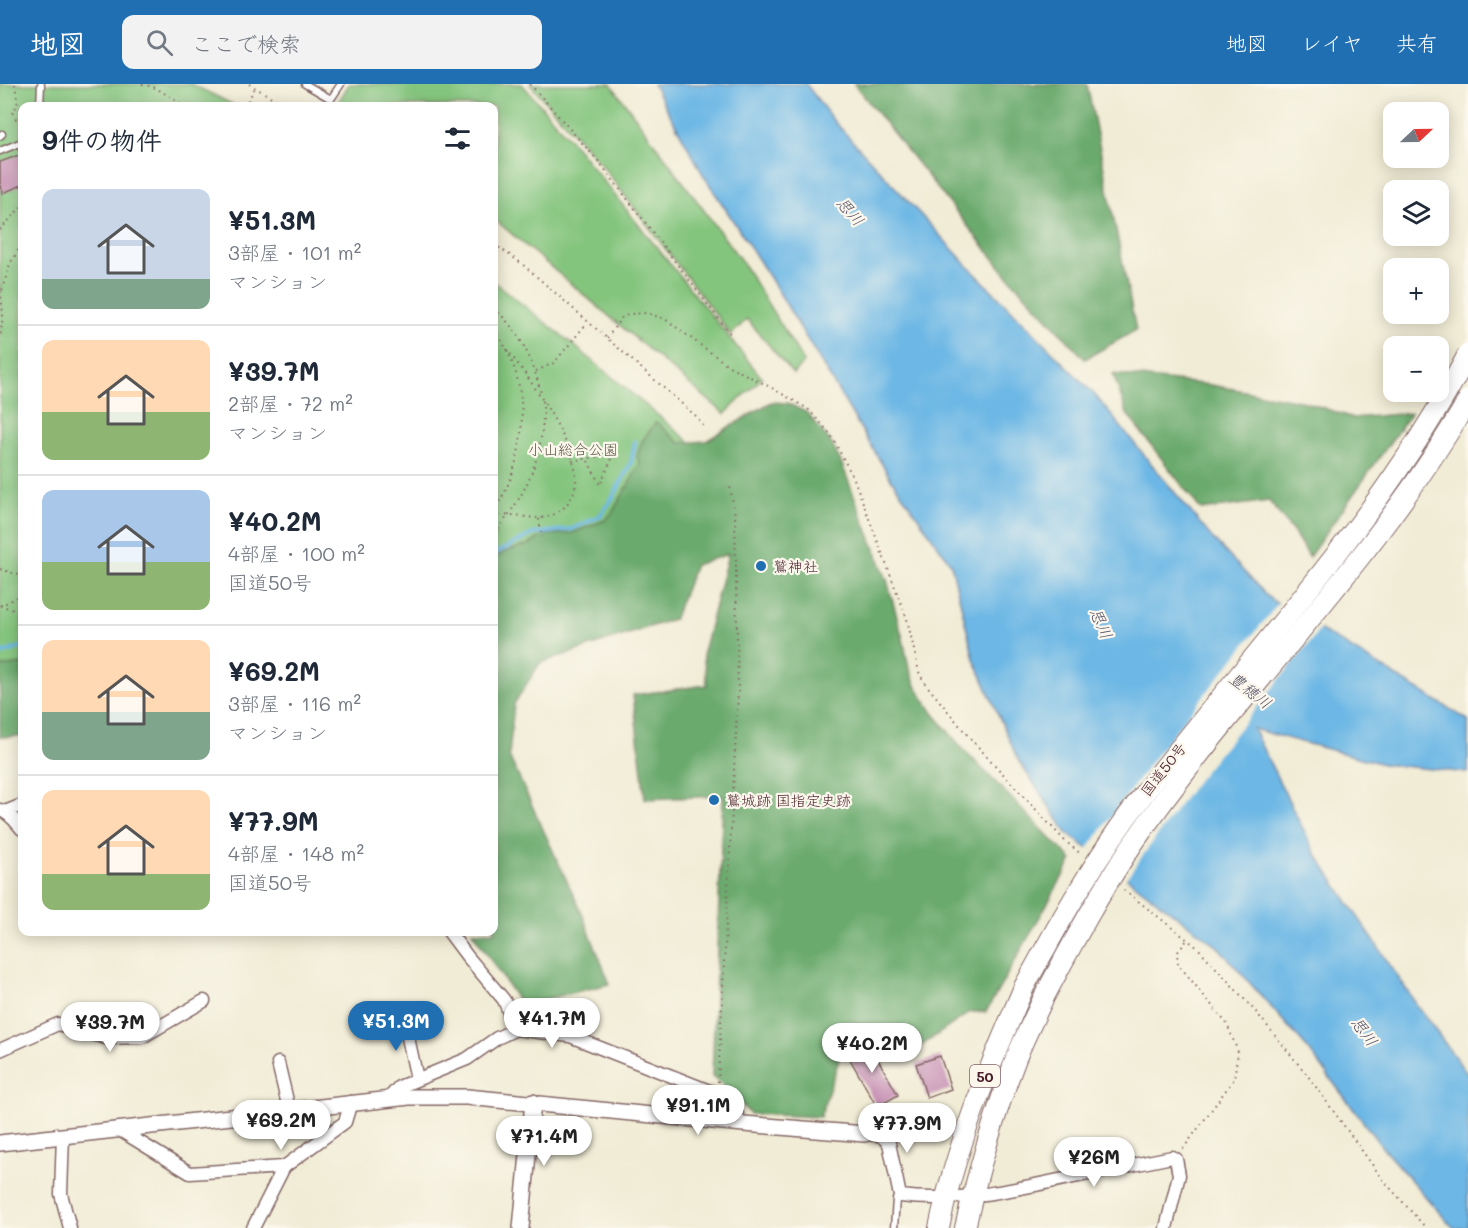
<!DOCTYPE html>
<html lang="ja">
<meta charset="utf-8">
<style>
body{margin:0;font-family:Mali,"Klee One",sans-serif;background:#f2f2f3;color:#1f2937;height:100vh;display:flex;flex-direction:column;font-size:22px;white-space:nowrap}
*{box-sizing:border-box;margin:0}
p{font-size:20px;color:#747a83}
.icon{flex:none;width:33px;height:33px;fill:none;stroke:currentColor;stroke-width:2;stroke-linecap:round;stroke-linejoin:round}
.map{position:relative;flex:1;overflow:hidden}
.details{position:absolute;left:18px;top:18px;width:480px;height:834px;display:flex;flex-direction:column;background:#fff;border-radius:12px;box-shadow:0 3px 15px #0003}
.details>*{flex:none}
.needle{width:39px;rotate:68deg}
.fabs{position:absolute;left:1383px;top:18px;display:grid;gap:12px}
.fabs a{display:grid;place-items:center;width:66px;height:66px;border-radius:12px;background:#fff;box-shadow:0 3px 15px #0003;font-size:30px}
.price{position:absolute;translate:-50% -51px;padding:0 14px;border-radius:21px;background:#fff;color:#222;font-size:20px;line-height:39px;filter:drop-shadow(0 2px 3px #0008)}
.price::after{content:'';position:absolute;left:50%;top:36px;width:18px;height:14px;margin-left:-9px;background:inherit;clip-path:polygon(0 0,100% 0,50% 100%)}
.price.current{background:#1f6fb2;color:#fff}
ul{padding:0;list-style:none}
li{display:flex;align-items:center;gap:18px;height:150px;padding:0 24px}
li+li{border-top:2px solid #e0e1e3}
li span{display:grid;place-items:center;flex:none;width:168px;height:120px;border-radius:12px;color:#555}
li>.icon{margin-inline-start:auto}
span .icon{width:72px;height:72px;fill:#fffc;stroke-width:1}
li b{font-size:26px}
h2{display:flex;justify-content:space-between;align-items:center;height:72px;padding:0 24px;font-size:26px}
header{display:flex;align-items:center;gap:36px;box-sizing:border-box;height:84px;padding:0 30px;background:#1f6fb2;color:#fff}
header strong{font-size:28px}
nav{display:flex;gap:33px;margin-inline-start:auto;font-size:21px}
.search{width:420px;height:54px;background:#f2f2f3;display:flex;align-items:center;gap:15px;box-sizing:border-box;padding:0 21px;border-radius:12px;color:#747a83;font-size:22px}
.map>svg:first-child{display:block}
</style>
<header>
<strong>地図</strong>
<div class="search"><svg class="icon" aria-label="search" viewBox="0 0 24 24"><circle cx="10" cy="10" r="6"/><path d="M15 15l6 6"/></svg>ここで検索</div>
<nav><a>地図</a><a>レイヤ</a><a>共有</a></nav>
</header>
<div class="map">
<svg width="1468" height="1144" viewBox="0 0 1468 1144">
<rect width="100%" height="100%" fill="#fbf7ec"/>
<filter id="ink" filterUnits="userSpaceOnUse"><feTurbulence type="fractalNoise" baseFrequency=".0167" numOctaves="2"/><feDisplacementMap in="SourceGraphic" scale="12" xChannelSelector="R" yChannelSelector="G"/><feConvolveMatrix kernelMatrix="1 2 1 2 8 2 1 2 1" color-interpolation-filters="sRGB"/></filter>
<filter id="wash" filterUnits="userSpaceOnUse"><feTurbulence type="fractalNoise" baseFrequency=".008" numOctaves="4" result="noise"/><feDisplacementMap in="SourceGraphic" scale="24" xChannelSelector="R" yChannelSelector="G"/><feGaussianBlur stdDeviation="1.35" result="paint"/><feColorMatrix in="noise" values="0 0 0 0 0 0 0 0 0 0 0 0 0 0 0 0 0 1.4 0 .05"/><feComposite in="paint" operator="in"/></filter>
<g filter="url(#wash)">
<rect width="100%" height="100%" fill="#f1ecd5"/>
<g fill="#84c57e" stroke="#677254" stroke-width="1.5">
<polygon points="0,0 191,0 236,22 22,22 22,606 0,609"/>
<polygon points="349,0 522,0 568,53 762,294 725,330 494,135 494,22 340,22 337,20"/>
<polygon points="530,0 611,0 742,178 804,278 793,290 747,235 731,251 600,79"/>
<polygon points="494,198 570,258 690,358 634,419 583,458 494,484"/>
</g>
<g fill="#6baa6d" stroke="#5a644c" stroke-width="1.5">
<polygon points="854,0 1087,0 1136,246 1085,275 1006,190"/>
<polygon points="1113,290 1211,301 1306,318 1353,334 1411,329 1309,473 1294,449 1269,417 1201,426 1127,330"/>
<polygon points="771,318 787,319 806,328 830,357 841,378 887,496 903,555 909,584 918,606 933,629 963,665 1072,776 986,928 970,928 908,971 884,947 868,951 842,967 820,1033 750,1030 727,1004 712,992 723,712 645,715 633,611 707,601 703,568 728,470 695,481 674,535 540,579 514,620 509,672 581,827 610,900 521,921 472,848 494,848 494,474 505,468 530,460 544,451 572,449 605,436 612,429 640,380 637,372 642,357 656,338 680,359 706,357"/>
<polygon points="22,580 22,652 0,653 0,583"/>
</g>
<polygon fill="#6cb7e5" stroke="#5b6b88" stroke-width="1.5" points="653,0 806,0 833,36 969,183 1094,310 1213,455 1270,515 1468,636 1468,689 1383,680 1253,645 1314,767 1414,917 1468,991 1468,1144 1454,1144 1447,1137 1385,1067 1308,965 1218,863 1067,749 1018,676 974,575 951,480 891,395 771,195 704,92"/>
<polygon fill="#f1ecd5" points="1280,517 1322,543 1196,698 1125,796 1086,767 1160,666"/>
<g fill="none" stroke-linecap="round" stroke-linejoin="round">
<g stroke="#6cb7e5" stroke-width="4">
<polyline points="494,470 533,450 572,445 600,432 613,413 631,379 635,357"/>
<polyline points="0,570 22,563"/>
</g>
</g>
<g id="blocks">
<g fill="#c791b5">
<polygon points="22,70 22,101 3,109 1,103 0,105 0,78"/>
<polygon points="867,956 898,1011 877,1023 846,968"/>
<polygon points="940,972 951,1005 927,1014 916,980"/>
</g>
</g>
</g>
<g filter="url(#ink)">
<use href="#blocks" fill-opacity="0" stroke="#846766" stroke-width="1.5"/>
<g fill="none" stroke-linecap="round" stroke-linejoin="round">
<g stroke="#846766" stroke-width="9">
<g id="service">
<polyline points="305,0 331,15 341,0"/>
<polyline points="40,22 41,0"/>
<polyline points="0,52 2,50"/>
<polyline points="0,67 22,58"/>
<polyline points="717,1010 737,1022 743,1039"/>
<polyline points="894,1144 896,1115 900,1112"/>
</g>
</g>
<g stroke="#846766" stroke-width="15">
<g id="minor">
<path d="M0,726C10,729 16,738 22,745"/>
<polyline points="5,728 22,721"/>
<polyline points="449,848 467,872 504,916 516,945"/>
<polyline points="407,936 407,949 417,995"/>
<polyline points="0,966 58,940 106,954 142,953 204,917"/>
<polyline points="278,979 289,1025"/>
<polyline points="389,1014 399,1003 467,975 497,954 516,945 570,952 717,1010"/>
<polyline points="118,1045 190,1089 284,1083"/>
<path d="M865,1050L880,1051L889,1059L900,1112C957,1119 1013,1106 1069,1094C1103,1087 1138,1080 1172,1073L1176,1075L1179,1091L1166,1144"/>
<polyline points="63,1051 61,1110 70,1144"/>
<polyline points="253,1144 284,1083 345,1038 351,1018"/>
</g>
</g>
<g stroke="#846766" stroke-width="18">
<g id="tertiary">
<polyline points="0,1059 409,1013 467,1013 744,1040 865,1050"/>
<polyline points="521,1144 533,1018"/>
</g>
</g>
<g stroke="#846766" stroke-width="22">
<g id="trunk">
<path d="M939,1144C956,1060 990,982 1024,903"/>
<path d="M965,1144C978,1087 994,1032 1015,977C1023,956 1034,935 1043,915"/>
</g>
</g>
<g stroke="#846766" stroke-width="2" stroke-dasharray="1.5 4.5" stroke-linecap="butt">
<polyline points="15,0 18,22"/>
<polyline points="142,0 156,4 185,22"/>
<polyline points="249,0 287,22"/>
<polyline points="530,0 600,79 731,251"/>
<polyline points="245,22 255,4"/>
<polyline points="22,23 16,23 13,29 16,35 22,35"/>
<polyline points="20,36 22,49"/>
<polyline points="0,146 22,122"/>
<polyline points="494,160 521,179 697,333 704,343"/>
<polyline points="0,201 3,231 0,254"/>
<polyline points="2,206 10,180 22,160"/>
<path d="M494,224C520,248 533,275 541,310"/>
<path d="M494,246C533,295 529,376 494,426"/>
<polyline points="607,254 622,233 631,230 647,229 665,235 729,282 772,304 808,325 831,351 854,395 907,535 919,588 924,598 969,653 1064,756 1082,771"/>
<polyline points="536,287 554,279 587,239"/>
<polyline points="572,377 614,370 600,401 586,373"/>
<path d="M494,432C502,432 512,430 521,432C534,434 544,436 557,429C568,422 577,408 576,394C576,362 528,290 506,265"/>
<polyline points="539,435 542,453"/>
<path d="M494,450C528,408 545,371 543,316"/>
<polyline points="0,485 22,492"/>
<polyline points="0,521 22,529"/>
<polyline points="0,522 22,511"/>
<polyline points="1124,806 1198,864 1256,928 1308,992 1384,1097 1426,1144"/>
<polyline points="718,998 738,609 735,431 730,402"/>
<polyline points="1183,1065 1234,995 1238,968 1227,940 1178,880 1177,869 1187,856"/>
</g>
<use href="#service" stroke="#fff" stroke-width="6"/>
<use href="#minor" stroke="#fff" stroke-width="12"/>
<use href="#tertiary" stroke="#fff" stroke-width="15"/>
<use href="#trunk" stroke="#fff" stroke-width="20"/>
<g stroke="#846766" stroke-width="22" stroke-linecap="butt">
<g id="trunk-bridge">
<path d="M1024,903C1060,837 1097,771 1143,711C1254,566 1383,433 1468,270"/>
<path d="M1043,915C1071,862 1099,810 1132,761C1237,608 1375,478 1468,316"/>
</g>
</g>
<use href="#trunk-bridge" stroke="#fff" stroke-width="20"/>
</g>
</g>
<g fill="#1f6fb2" stroke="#fbf7ec" stroke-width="2">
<circle cx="761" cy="482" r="6"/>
<circle cx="714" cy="716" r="6"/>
</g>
<g text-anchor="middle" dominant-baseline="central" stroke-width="4.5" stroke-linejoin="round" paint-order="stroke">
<rect fill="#fbf7ec" stroke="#7f6065" stroke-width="1.5" x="970" y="981" width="30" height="22" rx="4.5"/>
<g font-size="14" font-weight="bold" fill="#4a1f2b">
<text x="985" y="992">50</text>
</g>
<g font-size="15" fill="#5e5948" stroke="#fbf7ec">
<text x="573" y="365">小山総合公園</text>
</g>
<g font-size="15" fill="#4a1f2b" stroke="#fbf7ec" text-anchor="start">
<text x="773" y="482">鷲神社</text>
<text x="726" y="716">鷲城跡 国指定史跡</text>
</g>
<g font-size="15" fill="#4a1f2b" stroke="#fbf7ec">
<text transform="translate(1163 685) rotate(-52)">国道50号</text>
</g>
<g font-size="16" font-style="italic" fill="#56546c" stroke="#fbf7ec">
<text transform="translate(851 127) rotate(49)">思川</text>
<text transform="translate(1102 539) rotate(66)">思川</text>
<text transform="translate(1251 606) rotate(38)">豊穂川</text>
<text transform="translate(1365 947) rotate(53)">思川</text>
</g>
</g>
</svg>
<div class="fabs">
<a><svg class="needle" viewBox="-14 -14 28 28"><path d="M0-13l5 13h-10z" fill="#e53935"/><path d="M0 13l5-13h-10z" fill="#747a83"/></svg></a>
<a><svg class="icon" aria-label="layers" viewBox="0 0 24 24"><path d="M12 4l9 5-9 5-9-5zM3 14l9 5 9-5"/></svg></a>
<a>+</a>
<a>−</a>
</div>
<b class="price" style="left:552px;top:965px">¥41.7M</b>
<b class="price current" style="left:396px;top:968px">¥51.3M</b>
<b class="price" style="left:110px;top:969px">¥39.7M</b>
<b class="price" style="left:872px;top:990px">¥40.2M</b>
<b class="price" style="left:698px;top:1052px">¥91.1M</b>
<b class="price" style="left:281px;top:1067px">¥69.2M</b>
<b class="price" style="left:907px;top:1070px">¥77.9M</b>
<b class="price" style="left:544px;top:1083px">¥71.4M</b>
<b class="price" style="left:1094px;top:1104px">¥26M</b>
<section class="details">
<h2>9件の物件<svg class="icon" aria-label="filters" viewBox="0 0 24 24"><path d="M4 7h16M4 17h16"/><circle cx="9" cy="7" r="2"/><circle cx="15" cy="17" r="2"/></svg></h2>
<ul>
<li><span style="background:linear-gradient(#c9d6e8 75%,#7fa58c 0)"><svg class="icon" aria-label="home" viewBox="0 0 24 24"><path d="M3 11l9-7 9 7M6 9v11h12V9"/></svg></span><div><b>¥51.3M</b><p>3部屋 · 101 m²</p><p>マンション</p></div></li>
<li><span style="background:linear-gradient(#ffd9b3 60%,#8fb573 0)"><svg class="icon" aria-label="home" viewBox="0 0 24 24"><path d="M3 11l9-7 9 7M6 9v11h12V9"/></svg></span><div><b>¥39.7M</b><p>2部屋 · 72 m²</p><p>マンション</p></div></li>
<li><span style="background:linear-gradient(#a9c7e8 60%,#8fb573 0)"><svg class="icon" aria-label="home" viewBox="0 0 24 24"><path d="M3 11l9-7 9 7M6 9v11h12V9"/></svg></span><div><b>¥40.2M</b><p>4部屋 · 100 m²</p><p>国道50号</p></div></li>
<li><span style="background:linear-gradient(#ffd9b3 60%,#7fa58c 0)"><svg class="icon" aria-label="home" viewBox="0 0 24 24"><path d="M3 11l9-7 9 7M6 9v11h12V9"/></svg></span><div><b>¥69.2M</b><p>3部屋 · 116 m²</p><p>マンション</p></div></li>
<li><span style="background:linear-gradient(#ffd9b3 70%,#8fb573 0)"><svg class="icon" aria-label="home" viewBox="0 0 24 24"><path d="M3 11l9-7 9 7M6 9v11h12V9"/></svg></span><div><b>¥77.9M</b><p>4部屋 · 148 m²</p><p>国道50号</p></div></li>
</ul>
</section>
</div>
